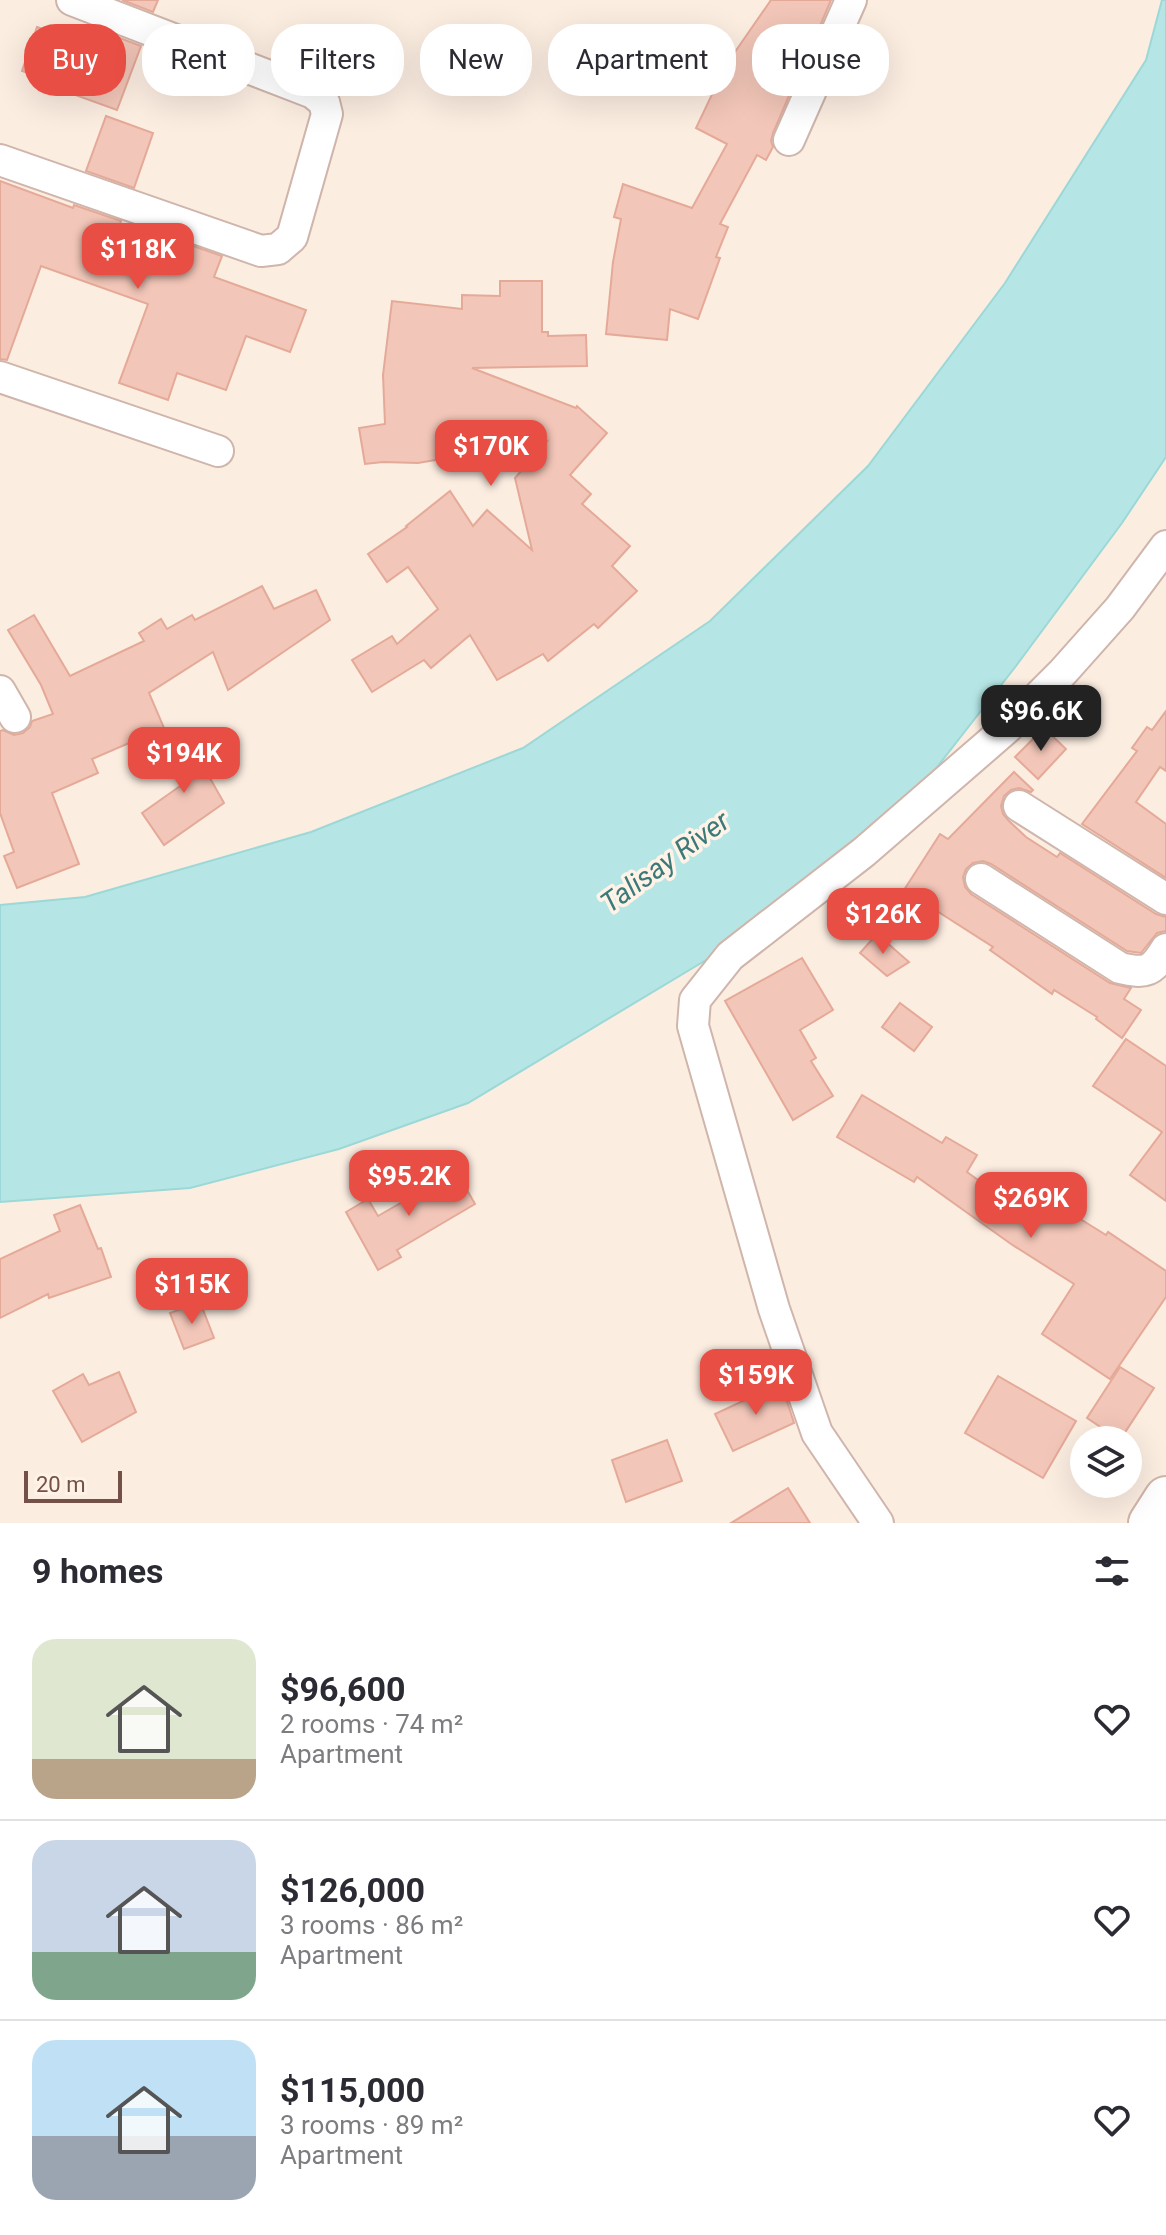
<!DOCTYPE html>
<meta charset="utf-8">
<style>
body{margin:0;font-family:Roboto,sans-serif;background:#f2f2f3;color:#2b2b33;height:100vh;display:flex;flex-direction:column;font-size:30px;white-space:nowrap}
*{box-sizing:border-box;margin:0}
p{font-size:26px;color:#7c7c81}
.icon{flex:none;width:44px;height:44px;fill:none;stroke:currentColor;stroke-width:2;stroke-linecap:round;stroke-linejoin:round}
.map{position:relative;height:1523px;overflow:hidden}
.side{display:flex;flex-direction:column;background:#fff;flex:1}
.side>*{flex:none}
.banner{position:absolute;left:24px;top:24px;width:1118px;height:72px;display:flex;gap:16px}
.tools{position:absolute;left:1070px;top:1426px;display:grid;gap:16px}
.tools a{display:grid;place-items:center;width:72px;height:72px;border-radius:50%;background:#fff;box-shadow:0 8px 32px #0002;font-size:40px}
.scale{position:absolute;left:24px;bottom:20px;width:98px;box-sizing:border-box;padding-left:8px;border:4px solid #735048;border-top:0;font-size:22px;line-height:28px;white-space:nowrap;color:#735048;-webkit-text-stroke:6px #fff2e7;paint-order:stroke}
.price{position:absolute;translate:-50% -68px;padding:0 18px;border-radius:16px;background:#e84e44;color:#fff;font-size:26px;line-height:52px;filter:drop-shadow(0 2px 4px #0008)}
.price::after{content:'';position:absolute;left:50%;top:48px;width:24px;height:18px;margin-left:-12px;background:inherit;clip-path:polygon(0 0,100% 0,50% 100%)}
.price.on{background:#222;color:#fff}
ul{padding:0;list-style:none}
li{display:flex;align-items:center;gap:24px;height:200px;padding:0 32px}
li+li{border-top:2px solid #e1e1e2}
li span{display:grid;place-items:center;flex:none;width:224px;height:160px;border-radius:24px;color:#555}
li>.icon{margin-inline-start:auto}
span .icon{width:96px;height:96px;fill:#fffc;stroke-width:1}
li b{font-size:34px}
h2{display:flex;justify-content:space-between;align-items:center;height:96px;padding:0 32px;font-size:34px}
.chip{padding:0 28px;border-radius:32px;background:#fff;box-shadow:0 8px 32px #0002;font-size:28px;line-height:72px}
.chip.on{background:#e84e44;color:#fff}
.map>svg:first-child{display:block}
</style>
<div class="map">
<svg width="1166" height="1523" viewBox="0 0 1166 1523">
<rect width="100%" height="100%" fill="#fcede1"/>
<polygon fill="#b5e6e5" stroke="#9bd8d7" stroke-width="2" points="1162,0 1166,0 1166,457 1122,523 1016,666 916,794 731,945 468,1103 339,1149 190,1188 0,1202 0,905 85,897 311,832 523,748 710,621 868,466 1005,283 1146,60"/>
<g fill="#f2c6b8" stroke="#e5a998" stroke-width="2">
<polygon points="122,0 158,0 153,12"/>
<polygon points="771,0 831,0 820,26 797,59 803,63 773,133 771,141 773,147 766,160 757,155 720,224 728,227 716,257 720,258 698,319 670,309 667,340 606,334 613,262 621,219 614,217 623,184 692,208 727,144 696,128 726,65"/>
<polygon points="37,27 85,44 91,27 141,46 117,110 67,92 69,88 22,71"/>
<polygon points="106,116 153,133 134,188 86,171"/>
<polygon points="0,181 73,208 74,205 121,221 119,228 173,247 176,240 222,256 214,277 306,310 290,352 246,336 226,390 177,373 168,400 119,383 148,304 41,266 7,360 0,359"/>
<polygon points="500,281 542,281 542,332 548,332 548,336 586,335 587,366 472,368 576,408 577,406 607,433 570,475 591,494 582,504 630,546 612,566 637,591 598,628 594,624 548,661 543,654 497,680 470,635 431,668 424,660 372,692 352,660 392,636 397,644 438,609 408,567 387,582 368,554 407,527 406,526 450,491 473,526 487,510 532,550 515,478 547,441 418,463 383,462 365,464 359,428 385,424 383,375 392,301 462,309 462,295 500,296"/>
<polygon points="262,586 274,609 316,590 330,620 228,690 213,652 149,693 164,728 92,759 98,773 52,793 79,864 17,888 4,856 14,852 0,813 0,731 3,730 14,735 23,733 30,727 32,721 53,714 41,685 8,630 34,615 70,676 144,641 139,633 161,619 167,629 192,615 195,620"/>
<polygon points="1166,711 1166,771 1160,767 1136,802 1166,824 1166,878 1082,824 1137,751 1132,748 1147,727 1152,730"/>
<polygon points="1044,728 1066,749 1038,779 1015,757"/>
<polygon points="193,738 206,762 202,764 224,803 164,845 142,813 183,784 166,752"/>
<polygon points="1014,772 1033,790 1031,792 1019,788 1011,790 1004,796 1001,806 1003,814 1009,821 1026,837 1057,857 1060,853 1156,914 1166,917 1166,931 1157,933 1141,953 1127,951 991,864 983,861 973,863 966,869 963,877 965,887 971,894 1110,983 1131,988 1124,999 1141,1010 1122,1038 1096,1019 1097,1017 1054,990 1052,994 990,950 993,947 904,890 940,834 948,839"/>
<polygon points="860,891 885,918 865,937 840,910"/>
<polygon points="877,934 909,962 887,976 860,953"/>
<polygon points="802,958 833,1010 800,1030 816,1058 811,1061 833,1096 793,1120 725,1001"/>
<polygon points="900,1003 932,1027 914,1051 882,1027"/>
<polygon points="1126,1039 1166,1066 1166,1201 1130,1175 1162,1132 1093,1086"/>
<polygon points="862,1095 942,1143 946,1137 977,1155 967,1172 1031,1218 1045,1197 1106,1235 1108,1232 1166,1271 1166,1297 1110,1379 1042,1334 1074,1284 1011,1244 917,1177 914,1182 837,1137"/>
<polygon points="456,1171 475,1204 397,1250 401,1257 378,1270 346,1212 368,1199 378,1216"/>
<polygon points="80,1205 98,1249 101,1248 111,1277 49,1298 48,1294 0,1318 0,1259 60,1231 54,1215"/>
<polygon points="200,1302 214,1338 184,1349 170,1313"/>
<polygon points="1120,1367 1154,1388 1120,1440 1087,1418"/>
<polygon points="119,1372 136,1412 82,1442 53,1391 83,1374 89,1385"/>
<polygon points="998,1376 1076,1421 1043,1478 965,1433"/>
<polygon points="781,1383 794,1423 733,1451 715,1414"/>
<polygon points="667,1440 682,1481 626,1502 612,1460"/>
<polygon points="788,1488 810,1523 731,1523"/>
</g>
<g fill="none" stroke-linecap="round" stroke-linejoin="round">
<g stroke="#cfb5ab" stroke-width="34">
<g id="street">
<polyline points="789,140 851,0"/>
<polyline points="0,160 261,251 278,249 292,237 327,114 324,102 313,93 72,0"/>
<polyline points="0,377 218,451"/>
<polyline points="0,691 15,717"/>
<polyline points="1019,806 1166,899"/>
<path d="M981,879L1120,968C1146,974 1152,972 1166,949"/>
<polyline points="878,1523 817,1433 774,1309 693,1026 695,1000 730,956 864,852 1007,728 1063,672 1120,608 1166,546"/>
</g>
</g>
<g stroke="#d2b4a7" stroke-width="46">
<polyline id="secondary" points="1150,1523 1166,1498"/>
</g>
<use href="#street" stroke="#fff" stroke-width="30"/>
<use href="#secondary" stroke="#fff" stroke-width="42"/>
</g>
<g text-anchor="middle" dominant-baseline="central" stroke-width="7" stroke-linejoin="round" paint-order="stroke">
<g font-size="28" font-style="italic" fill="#3c7979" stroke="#fff2e7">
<text transform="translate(665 862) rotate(-36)">Talisay River</text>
</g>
</g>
</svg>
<div class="tools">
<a><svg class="icon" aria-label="layers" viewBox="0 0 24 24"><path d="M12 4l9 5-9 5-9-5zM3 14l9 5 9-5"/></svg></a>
</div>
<div class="scale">20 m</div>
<b class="price" style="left:138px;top:291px">$118K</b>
<b class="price" style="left:491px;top:488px">$170K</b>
<b class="price on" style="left:1041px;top:753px">$96.6K</b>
<b class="price" style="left:184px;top:795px">$194K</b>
<b class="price" style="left:883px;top:956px">$126K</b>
<b class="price" style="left:409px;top:1218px">$95.2K</b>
<b class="price" style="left:1031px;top:1240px">$269K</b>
<b class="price" style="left:192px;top:1326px">$115K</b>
<b class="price" style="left:756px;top:1417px">$159K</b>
<div class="banner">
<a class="chip on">Buy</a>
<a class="chip">Rent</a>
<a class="chip">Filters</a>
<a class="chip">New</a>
<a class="chip">Apartment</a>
<a class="chip">House</a>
</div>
</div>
<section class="side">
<h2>9 homes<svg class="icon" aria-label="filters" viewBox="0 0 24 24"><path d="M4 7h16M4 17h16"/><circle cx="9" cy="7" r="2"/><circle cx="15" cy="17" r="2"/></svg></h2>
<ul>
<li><span style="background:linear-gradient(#dfe7d0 75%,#b9a48a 0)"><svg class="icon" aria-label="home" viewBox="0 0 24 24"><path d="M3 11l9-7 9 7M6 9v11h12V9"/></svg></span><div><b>$96,600</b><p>2 rooms · 74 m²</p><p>Apartment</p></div><svg class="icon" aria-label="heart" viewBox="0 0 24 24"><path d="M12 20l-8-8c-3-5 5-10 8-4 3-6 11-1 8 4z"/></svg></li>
<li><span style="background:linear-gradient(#c9d6e8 70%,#7fa58c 0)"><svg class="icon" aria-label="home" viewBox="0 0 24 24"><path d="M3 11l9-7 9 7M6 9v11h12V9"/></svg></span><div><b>$126,000</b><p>3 rooms · 86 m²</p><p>Apartment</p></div><svg class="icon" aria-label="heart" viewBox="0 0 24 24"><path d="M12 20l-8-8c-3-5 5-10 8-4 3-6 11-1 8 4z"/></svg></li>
<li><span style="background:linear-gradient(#bfe0f5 60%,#9aa5b1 0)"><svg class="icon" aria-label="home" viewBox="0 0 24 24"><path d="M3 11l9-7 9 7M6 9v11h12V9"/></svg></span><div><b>$115,000</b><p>3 rooms · 89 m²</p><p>Apartment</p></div><svg class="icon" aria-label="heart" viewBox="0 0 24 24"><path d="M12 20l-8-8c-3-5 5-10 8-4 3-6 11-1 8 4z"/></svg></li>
</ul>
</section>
